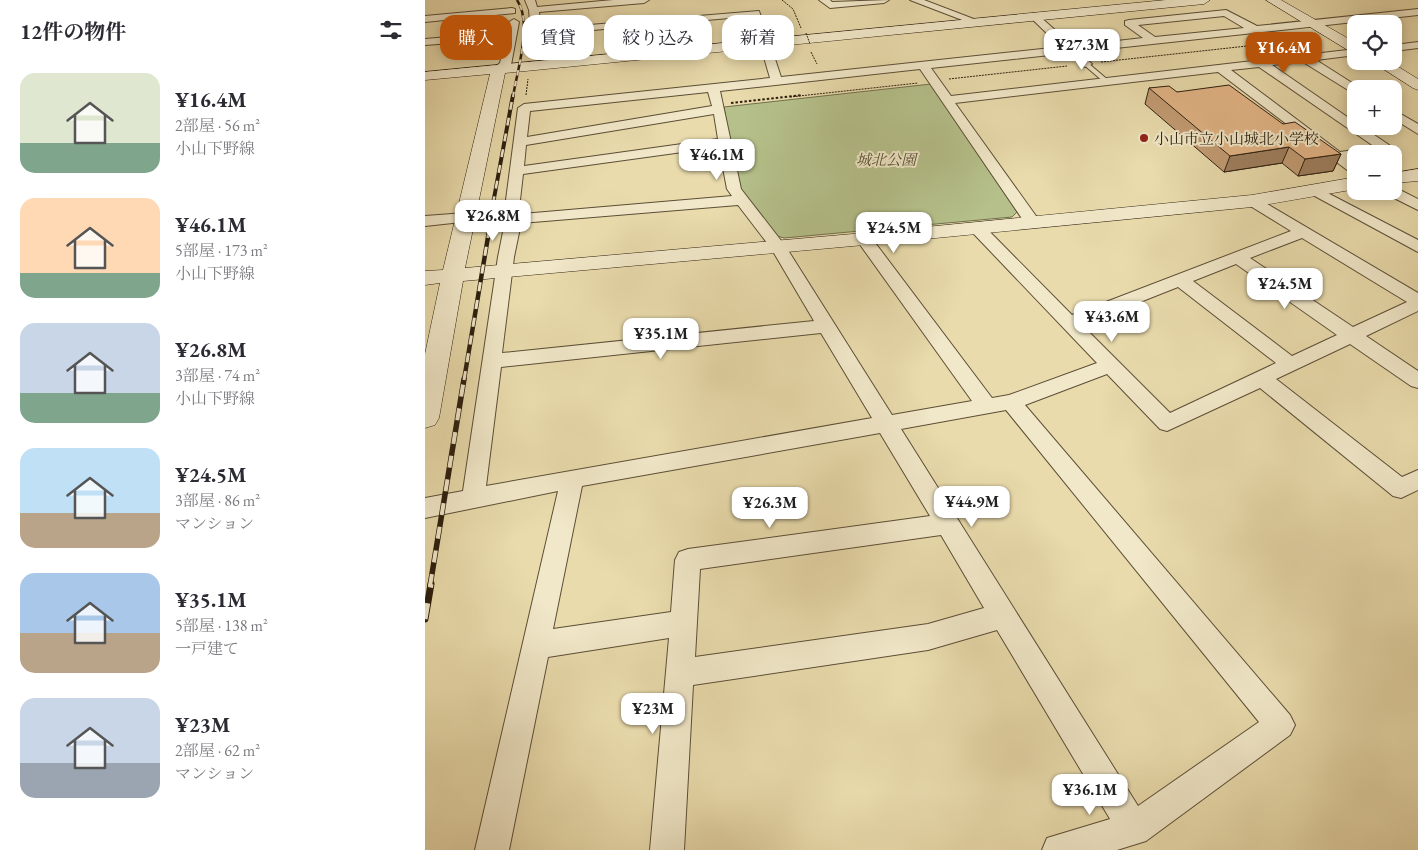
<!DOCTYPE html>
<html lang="ja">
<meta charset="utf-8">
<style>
body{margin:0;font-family:"EB Garamond","Noto Serif JP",serif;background:#f2f2f3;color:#2b2b33;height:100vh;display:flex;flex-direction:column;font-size:19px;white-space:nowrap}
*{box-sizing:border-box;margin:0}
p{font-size:16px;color:#7c7c81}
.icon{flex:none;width:28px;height:28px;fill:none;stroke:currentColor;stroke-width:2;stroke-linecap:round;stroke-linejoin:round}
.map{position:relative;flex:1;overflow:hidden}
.sheet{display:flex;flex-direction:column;background:#fff;width:425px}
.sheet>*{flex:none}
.hud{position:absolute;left:15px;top:15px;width:475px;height:45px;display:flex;gap:10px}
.tools{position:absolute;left:922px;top:15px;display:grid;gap:10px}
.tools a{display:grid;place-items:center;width:55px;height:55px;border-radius:10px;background:#fff;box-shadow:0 2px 12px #0003;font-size:25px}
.price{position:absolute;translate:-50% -42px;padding:0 11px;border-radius:10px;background:#fff;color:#222;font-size:16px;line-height:32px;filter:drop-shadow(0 1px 2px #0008)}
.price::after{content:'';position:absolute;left:50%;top:30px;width:15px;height:11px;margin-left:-8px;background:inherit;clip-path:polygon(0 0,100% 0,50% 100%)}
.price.active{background:#b45309;color:#fff}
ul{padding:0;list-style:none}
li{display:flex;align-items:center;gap:15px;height:125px;padding:0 20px}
li span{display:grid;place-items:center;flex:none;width:140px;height:100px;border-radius:15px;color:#555}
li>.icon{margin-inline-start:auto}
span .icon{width:60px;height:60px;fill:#fffc;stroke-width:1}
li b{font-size:21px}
h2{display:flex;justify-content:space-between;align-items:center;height:60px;padding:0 20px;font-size:21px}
.tag{padding:0 18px;border-radius:15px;background:#fff;box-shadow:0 2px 12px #0003;font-size:18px;line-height:45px}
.tag.active{background:#b45309;color:#fff}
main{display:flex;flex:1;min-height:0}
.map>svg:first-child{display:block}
</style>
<main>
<section class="sheet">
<h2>12件の物件<svg class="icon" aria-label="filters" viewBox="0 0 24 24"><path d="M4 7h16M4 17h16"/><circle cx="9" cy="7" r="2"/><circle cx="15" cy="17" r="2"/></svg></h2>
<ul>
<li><span style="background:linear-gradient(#dfe7d0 70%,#7fa58c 0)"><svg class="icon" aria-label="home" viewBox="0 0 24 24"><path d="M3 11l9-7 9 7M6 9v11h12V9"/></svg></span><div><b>¥16.4M</b><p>2部屋 · 56 m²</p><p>小山下野線</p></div></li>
<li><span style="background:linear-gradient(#ffd9b3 75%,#7fa58c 0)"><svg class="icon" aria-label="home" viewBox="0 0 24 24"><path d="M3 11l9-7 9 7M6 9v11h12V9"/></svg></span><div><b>¥46.1M</b><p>5部屋 · 173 m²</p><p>小山下野線</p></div></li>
<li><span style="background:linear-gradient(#c9d6e8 70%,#7fa58c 0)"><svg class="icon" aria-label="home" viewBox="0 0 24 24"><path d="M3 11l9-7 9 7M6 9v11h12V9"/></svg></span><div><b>¥26.8M</b><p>3部屋 · 74 m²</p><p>小山下野線</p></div></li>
<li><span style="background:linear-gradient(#bfe0f5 65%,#b9a48a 0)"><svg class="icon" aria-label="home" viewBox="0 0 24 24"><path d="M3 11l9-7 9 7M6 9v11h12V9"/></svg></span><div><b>¥24.5M</b><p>3部屋 · 86 m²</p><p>マンション</p></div></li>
<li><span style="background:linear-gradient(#a9c7e8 60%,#b9a48a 0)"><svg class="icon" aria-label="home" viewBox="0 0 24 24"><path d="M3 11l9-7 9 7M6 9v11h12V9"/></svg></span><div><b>¥35.1M</b><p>5部屋 · 138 m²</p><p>一戸建て</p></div></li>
<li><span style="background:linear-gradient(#c9d6e8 65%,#9aa5b1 0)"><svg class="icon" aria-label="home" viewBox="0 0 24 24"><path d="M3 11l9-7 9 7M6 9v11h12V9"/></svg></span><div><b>¥23M</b><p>2部屋 · 62 m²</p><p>マンション</p></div></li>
</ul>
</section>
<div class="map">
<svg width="993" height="850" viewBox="0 0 993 850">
<rect width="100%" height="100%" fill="#e9dbac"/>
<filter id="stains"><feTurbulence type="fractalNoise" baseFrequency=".004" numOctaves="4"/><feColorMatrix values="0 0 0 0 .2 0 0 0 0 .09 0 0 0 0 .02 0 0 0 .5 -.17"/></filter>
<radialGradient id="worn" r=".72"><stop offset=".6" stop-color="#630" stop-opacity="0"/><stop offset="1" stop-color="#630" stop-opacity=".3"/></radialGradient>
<polygon fill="#b5c08a" stroke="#71704c" points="506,84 592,212 587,217 359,238 352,236 318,194 310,176 299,107"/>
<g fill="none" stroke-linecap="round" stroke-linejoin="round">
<g stroke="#5c4e36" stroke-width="2">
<polygon id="lane" points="659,63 663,63 683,80 683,82 679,82 659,65"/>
</g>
<g stroke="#5c4e36" stroke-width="2">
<g id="street">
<path d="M100,0H110L112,7L188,0H224L219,3L114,12L116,29L334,11L356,77L636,47L606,18L604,16L609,13L612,14L648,46L718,38L700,25V21L704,20L801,10L832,26L993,9V15L654,52L667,64L661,67L657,66L643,53L506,68L526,96L931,49V55L891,60L935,88L931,89V95L878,62L847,65L931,123V126H936L967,147L969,150L963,154H931V158L925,159L931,163V174L926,173L793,72L530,103L616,223L614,226H602L495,69L295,91L316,189L361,247L467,415L547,401L431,239L433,236H445L567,398L584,395L672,363L546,231L544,228L546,225H558L647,315L866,231L822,204L820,201L822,198H832L993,293V311L941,336L993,371V388L986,386L925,344L851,379L977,477L993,470V490L976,498L968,496L835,388L742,431L735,429L682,374L600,405L865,715L870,725L865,735L721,841L692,850H617L622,838L685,819L572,630L503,650L268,685L259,850H225L244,638L123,657L84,850H50L133,491L0,518V498L38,491L73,257L83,207L81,200L93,108L99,104L345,78L327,16L111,35L106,32L104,10ZM799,16L819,28L730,37L713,25ZM834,67L950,147L915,152L806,70ZM283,92L287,106L102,137L105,111ZM289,114L293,139L99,166L101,145ZM294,147L302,189L307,196L97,214L99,207L95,200L98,174ZM313,205L346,248L389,321L77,353L89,257L96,223ZM877,238L982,302L928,327L825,258ZM811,264L912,335L867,356L768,281ZM753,287L851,363L745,413L657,325ZM396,333L447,418L61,486L76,367ZM581,410L834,722L713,806L476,429ZM455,433L505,516L263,549L254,552L250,560L246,612L128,629L157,486ZM516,535L559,608L503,624L270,657L275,569Z"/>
<polygon points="394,0 405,0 407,2 464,0 459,3 405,8"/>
<polygon points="485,0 499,0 554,21 549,24 545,23"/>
<polygon points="87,8 90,9 90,13 0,22 0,16"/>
<polygon points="89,19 94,22 86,65 77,71 69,71 67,69 75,63 80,39 0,45 0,39 82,32 84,22"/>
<polygon points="993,42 993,48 969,51 969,45"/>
<polygon points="969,110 993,124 993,134 969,119"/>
<polygon points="891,187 993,240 993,252 886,194 884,191 886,188"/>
<polygon points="969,187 993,199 993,210 961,194 959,191 969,191"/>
<polygon points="41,213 46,215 49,218 46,221 0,226 0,216"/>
</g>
</g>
<g stroke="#2d1f0f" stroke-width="1">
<g id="secondary">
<polygon points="741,0 785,0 779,4 80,73 40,268 439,233 827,195 931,177 931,189 827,207 439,245 38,281 14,418 10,425 0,428 0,354 15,283 0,285 0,271 18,270 65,74 0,80 0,72"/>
<polygon points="841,0 856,0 931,43 931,53 926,52"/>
<polygon points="946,61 964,61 993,79 993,90 988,88"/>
<polygon points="993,169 993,181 969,183 969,173"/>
</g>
</g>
<g stroke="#2d1f0f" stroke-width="1" stroke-dasharray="2 1" stroke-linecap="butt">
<polyline points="357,0 368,9 376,28"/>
<polyline points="386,52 392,64"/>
<polyline points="676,62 886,39"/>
<polyline points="524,79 642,66"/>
<polyline points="101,95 103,79"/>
<polyline points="365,97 493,83"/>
</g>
<polyline stroke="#2d1f0f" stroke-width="2" stroke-dasharray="2.5 2" stroke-linecap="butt" points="306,103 377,95"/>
<use href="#lane" fill="#f1e8c9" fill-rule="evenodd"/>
<use href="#street" fill="#f1e8c9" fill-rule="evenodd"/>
<use href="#secondary" fill="#f1e8c9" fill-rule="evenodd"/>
<g stroke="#2d1f0f" stroke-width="2.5">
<path id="rail-far4" d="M88,97C92,70 108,23 92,0"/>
</g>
<g stroke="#2d1f0f" stroke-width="4">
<polyline id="rail-far3" points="65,220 88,95"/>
</g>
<g stroke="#2d1f0f" stroke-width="4.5">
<polyline id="rail-far2" points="39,380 66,219"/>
</g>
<g stroke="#2d1f0f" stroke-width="5.5">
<polyline id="rail-far1" points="5,586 39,379"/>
</g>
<g stroke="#2d1f0f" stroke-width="7">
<polyline id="rail" points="0,619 6,584"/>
</g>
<use href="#rail-far4" stroke="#f1e8c9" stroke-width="2" stroke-dasharray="5.5" stroke-linecap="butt"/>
<use href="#rail-far3" stroke="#f1e8c9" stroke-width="2.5" stroke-dasharray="8" stroke-linecap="butt"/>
<use href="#rail-far2" stroke="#f1e8c9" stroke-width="3" stroke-dasharray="9" stroke-linecap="butt"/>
<use href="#rail-far1" stroke="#f1e8c9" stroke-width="4" stroke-dasharray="12" stroke-linecap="butt"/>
<use href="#rail" stroke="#f1e8c9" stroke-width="5" stroke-dasharray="16" stroke-linecap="butt"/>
<polyline stroke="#2d1f0f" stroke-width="1" stroke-dasharray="2 1" stroke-linecap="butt" points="381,33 385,44"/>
</g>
<polygon fill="#c29b73" stroke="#2d1f0f" points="724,88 752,92 858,124 916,154 908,171 873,176 857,163 799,172 720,104"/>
<g fill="#9e7e5e" stroke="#2d1f0f">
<polygon points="864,147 857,163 799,172 805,156"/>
<polygon points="916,154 908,171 873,176 880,159"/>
</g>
<polygon fill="#e2b486" stroke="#2d1f0f" points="804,85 858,124 870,122 916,154 880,159 864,147 805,156 724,88 744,86 752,92"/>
<circle fill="#8f2418" stroke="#f1e8c9" stroke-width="2" cx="719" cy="138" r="5"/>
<g text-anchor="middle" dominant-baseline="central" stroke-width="4" stroke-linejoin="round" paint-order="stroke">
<g font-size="15" fill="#2d1f0f" stroke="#f1e8c9" text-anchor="start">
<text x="729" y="138">小山市立小山城北小学校</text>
</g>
<g font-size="15" font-style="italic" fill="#564f34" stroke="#f1e8c9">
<text x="461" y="159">城北公園</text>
</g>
</g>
<rect width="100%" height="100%" filter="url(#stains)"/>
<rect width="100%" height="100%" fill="url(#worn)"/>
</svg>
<div class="tools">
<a><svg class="icon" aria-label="locate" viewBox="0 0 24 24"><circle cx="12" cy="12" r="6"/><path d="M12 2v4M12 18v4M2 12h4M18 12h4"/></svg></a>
<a>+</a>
<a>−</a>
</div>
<b class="price" style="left:657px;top:71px">¥27.3M</b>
<b class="price active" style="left:859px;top:74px">¥16.4M</b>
<b class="price" style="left:292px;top:181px">¥46.1M</b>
<b class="price" style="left:68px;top:242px">¥26.8M</b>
<b class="price" style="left:469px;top:254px">¥24.5M</b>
<b class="price" style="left:860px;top:310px">¥24.5M</b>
<b class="price" style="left:687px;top:343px">¥43.6M</b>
<b class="price" style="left:236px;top:360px">¥35.1M</b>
<b class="price" style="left:547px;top:528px">¥44.9M</b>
<b class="price" style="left:345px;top:529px">¥26.3M</b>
<b class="price" style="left:228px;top:735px">¥23M</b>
<b class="price" style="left:665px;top:816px">¥36.1M</b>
<div class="hud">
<a class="tag active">購入</a>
<a class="tag">賃貸</a>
<a class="tag">絞り込み</a>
<a class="tag">新着</a>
</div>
</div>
</main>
